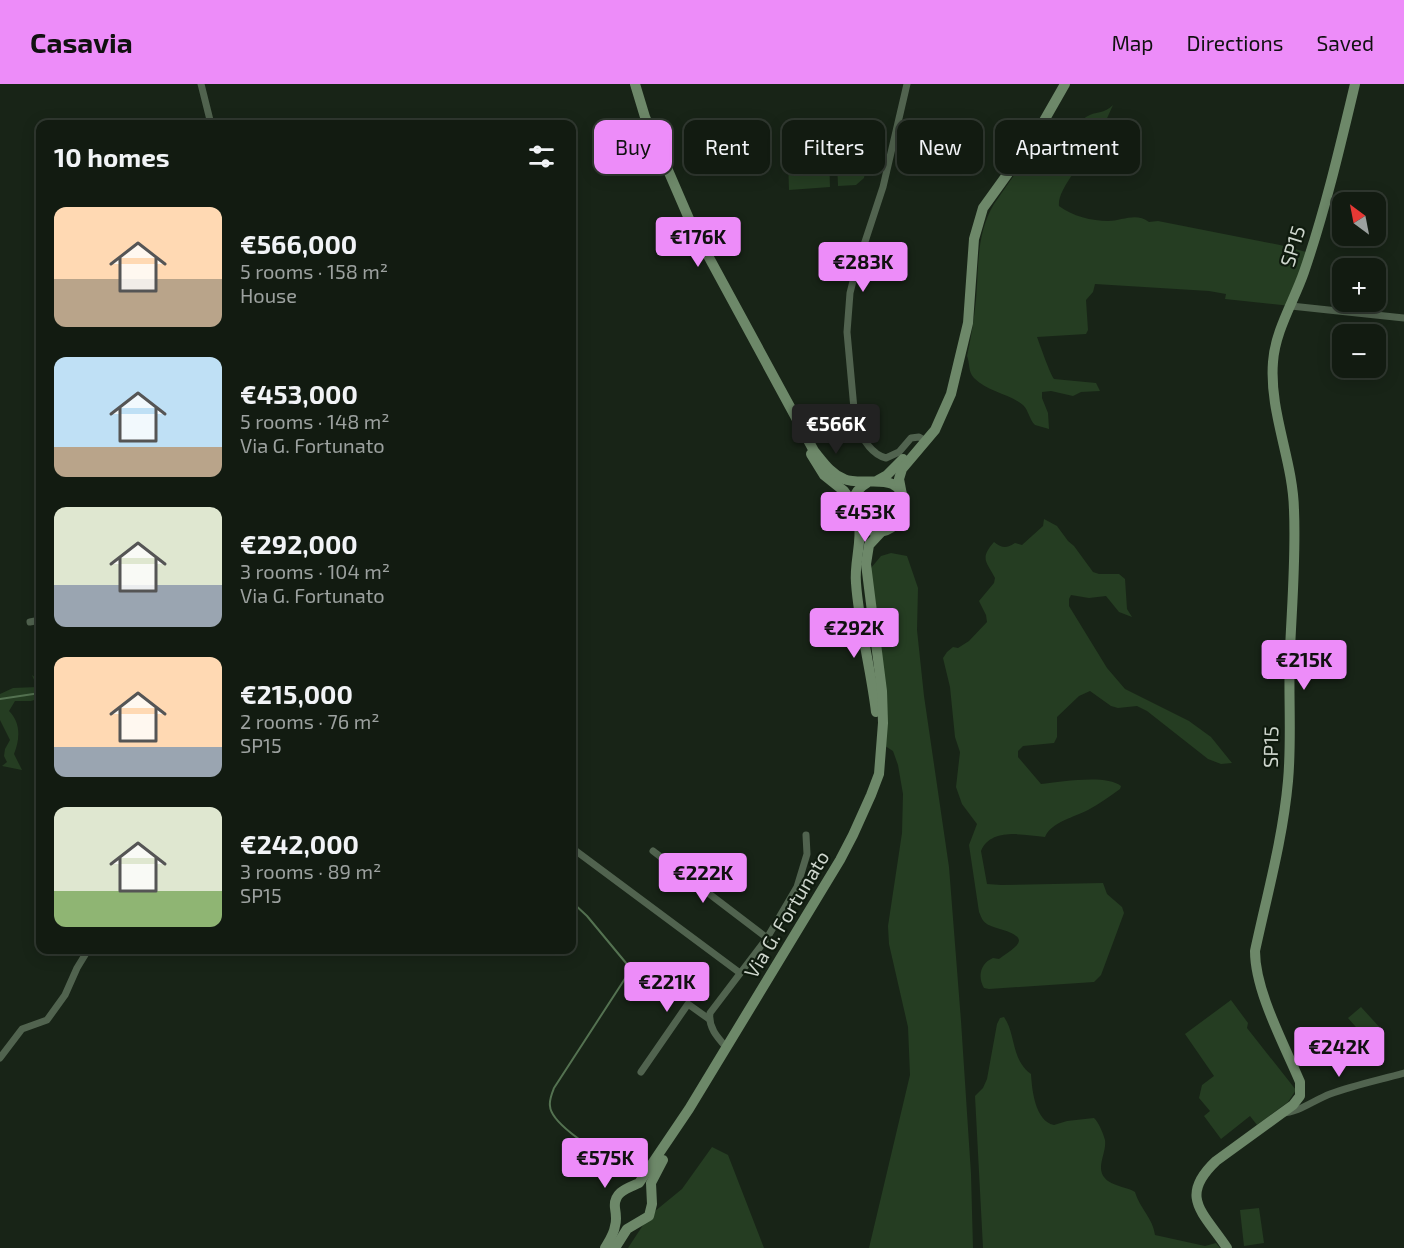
<!DOCTYPE html>
<meta charset="utf-8">
<style>
body{margin:0;font-family:"Exo 2",sans-serif;background:#1f281f;color:#f1f3f6;height:100vh;display:flex;flex-direction:column;font-size:22px;white-space:nowrap}
*{box-sizing:border-box;margin:0}
p{font-size:20px;color:#9ca19f}
.icon{flex:none;width:33px;height:33px;fill:none;stroke:currentColor;stroke-width:2;stroke-linecap:round;stroke-linejoin:round}
.map{position:relative;flex:1;overflow:hidden}
.panel{position:absolute;left:36px;top:36px;width:540px;height:834px;display:flex;flex-direction:column;background:#121b11;border-radius:12px;box-shadow:0 3px 15px #0003,0 0 0 2px #313931}
.panel>*{flex:none}
.banner{position:absolute;left:594px;top:36px;width:570px;height:54px;display:flex;gap:12px}
.needle{width:39px;rotate:328deg}
.buttons{position:absolute;left:1332px;top:108px;display:grid;gap:12px}
.buttons a{display:grid;place-items:center;width:54px;height:54px;border-radius:12px;background:#121b11;box-shadow:0 3px 15px #0003,0 0 0 2px #313931;font-size:30px}
.price{position:absolute;translate:-50% -51px;padding:0 14px;border-radius:6px;background:#ed8cf9;color:#111;font-size:20px;line-height:39px;filter:drop-shadow(0 2px 3px #0008)}
.price::after{content:'';position:absolute;left:50%;top:36px;width:18px;height:14px;margin-left:-9px;background:inherit;clip-path:polygon(0 0,100% 0,50% 100%)}
.price.current{background:#222;color:#fff}
ul{padding:0;list-style:none}
li{display:flex;align-items:center;gap:18px;height:150px;padding:0 18px}
li span{display:grid;place-items:center;flex:none;width:168px;height:120px;border-radius:12px;color:#555}
li>.icon{margin-inline-start:auto}
span .icon{width:72px;height:72px;fill:#fffc;stroke-width:1}
li b{font-size:26px}
h2{display:flex;justify-content:space-between;align-items:center;height:72px;padding:0 18px;font-size:26px}
.pill{padding:0 21px;border-radius:12px;background:#121b11;box-shadow:0 3px 15px #0003,0 0 0 2px #313931;font-size:21px;line-height:54px}
.pill.current{background:#ed8cf9;color:#111}
header{display:flex;align-items:center;gap:36px;box-sizing:border-box;height:84px;padding:0 30px;background:#ed8cf9;color:#111}
header strong{font-size:28px}
nav{display:flex;gap:33px;margin-inline-start:auto;font-size:21px}
.map>svg:first-child{display:block}
</style>
<header>
<strong>Casavia</strong>
<nav><a>Map</a><a>Directions</a><a>Saved</a></nav>
</header>
<div class="map">
<svg width="1404" height="1164" viewBox="0 0 1404 1164">
<rect width="100%" height="100%" fill="#182417"/>
<g fill="#253d22">
<path d="M1113,21C1107,34 1101,48 1094,60C1085,76 1057,105 1059,122C1072,132 1092,137 1108,137C1122,137 1136,128 1149,138L1158,137L1280,161L1310,169L1291,222L1225,215L1226,210L1209,207L1095,200L1093,208L1086,216L1088,246L1086,250L1037,253C1040,261 1050,290 1054,295L1096,299L1100,307L1081,308L1073,312L1051,307L1042,308V314L1048,329L1049,345L1035,341C1029,335 1029,327 1023,321C1010,310 988,308 974,294C968,288 970,279 967,272C971,254 974,235 976,216C979,182 976,150 994,120L1054,34L1056,39L1055,55C1073,68 1077,39 1086,33C1095,27 1105,30 1113,21Z"/>
<polygon points="829,73 830,103 789,106 788,75"/>
<polygon points="867,76 864,94 856,101 838,102 837,78"/>
<path d="M1044,435L1057,442L1068,457L1074,462L1093,488L1099,490H1119L1125,495L1127,525L1132,533L1119,528L1106,512L1089,514L1071,511L1069,515V522L1107,584L1125,605L1189,637L1211,653L1232,679L1221,680L1208,675L1147,627L1137,622L1118,624L1111,622L1090,607L1079,612L1057,633V653L1054,659L1023,662L1018,667V673L1041,700C1061,698 1106,690 1121,702L1120,705C1110,712 1099,720 1088,726C1075,733 1051,738 1045,753C1025,751 991,743 981,767L987,800L1001,801L1103,799L1107,810L1122,823L1124,829L1104,883L1101,891L1094,898L989,905L984,904C977,892 981,879 993,874L999,875C1004,871 1011,867 1015,863C1031,849 993,845 987,840C982,837 981,832 979,828L969,761L977,740L962,720L956,703L960,668L955,653L950,603L943,574L947,568L953,563L958,564L969,557L987,538L986,531L979,517L994,499L995,494C987,478 979,475 994,458C1002,464 1006,465 1015,459L1022,461L1043,442Z"/>
<polygon points="891,469 907,472 918,504 917,546 924,612 949,783 961,937 971,1090 973,1164 869,1164 910,991 908,943 889,860 888,842 902,749 903,710 898,681 893,667 882,660 866,490 881,472"/>
<path d="M32,591L40,597V614L31,617H15L9,627C21,639 20,655 14,670L22,686L2,682L7,678L4,672L5,665L10,656L0,636V610L13,604L37,603Z"/>
<polygon points="1231,916 1248,939 1247,944 1296,1006 1288,1018 1257,1041 1250,1032 1221,1055 1204,1032 1210,1027 1199,1014 1202,1001 1214,992 1185,950"/>
<polygon points="1361,923 1382,946 1369,958 1348,934"/>
<path d="M1004,933C1016,950 1011,976 1031,990C1032,1006 1035,1037 1054,1041L1067,1037L1094,1034C1099,1039 1103,1049 1105,1056C1107,1070 1093,1086 1108,1097C1117,1103 1127,1103 1135,1108C1140,1125 1153,1134 1155,1151L1205,1162L1216,1159L1220,1164H983L975,1012L983,1004L987,995L997,940L1000,934Z"/>
<polygon points="712,1063 728,1071 764,1164 628,1164 649,1132 682,1105"/>
<polygon points="1259,1124 1264,1159 1244,1162 1240,1126"/>
</g>
<g fill="none" stroke-linecap="round" stroke-linejoin="round">
<g stroke="#547251" stroke-width="2">
<polyline points="0,615 40,609"/>
<path d="M572,818L587,832L626,879L629,885L628,890L554,1004C552,1009 549,1016 550,1022C551,1042 604,1071 621,1083"/>
</g>
<g stroke="#51634f" stroke-width="7">
<polyline points="201,0 211,40"/>
<path d="M907,0L883,103L856,185L850,209L847,248L855,336C860,350 870,370 886,374L899,368L911,354L919,353L926,357"/>
<polyline points="1291,222 1404,234"/>
<polyline points="30,538 40,536"/>
<polyline points="572,764 740,889"/>
<polyline points="653,767 767,854"/>
<path d="M726,963C717,953 708,943 710,929L767,854L797,803L807,770L806,751"/>
<polyline points="0,974 22,945 47,936 65,911 77,884 88,866"/>
<polyline points="641,988 688,920 709,935"/>
<path d="M1282,1029C1298,1029 1314,1016 1330,1010C1354,1001 1379,996 1404,989"/>
</g>
<g stroke="#6d8869" stroke-width="10">
<path d="M635,0L645,33L693,144L814,367C823,378 831,390 844,395C864,404 902,384 904,421C904,428 900,436 895,441C867,465 832,419 867,399"/>
<polyline points="811,370 824,391 844,407 852,418"/>
<polyline points="878,396 887,391 903,375"/>
<polyline points="902,411 899,395 902,385 935,346 951,310 968,239 974,155 983,124 1037,49 1065,0"/>
<path d="M859,439C862,459 854,479 856,499C859,542 871,585 876,628"/>
<path d="M605,1164C609,1157 614,1150 615,1142C617,1136 616,1130 615,1124C613,1108 628,1104 639,1099L689,1025L840,776L853,751L871,711L879,690L883,639L882,607L866,480L869,461L882,447"/>
<polyline points="615,1164 627,1145 649,1132 652,1120 651,1099 663,1076"/>
<path d="M1227,1164C1203,1128 1178,1113 1216,1077L1293,1021L1300,1012V998C1284,960 1255,907 1255,867C1267,811 1283,754 1288,697C1292,654 1288,610 1290,566C1292,519 1296,473 1294,426C1293,376 1269,328 1273,278C1275,247 1294,217 1304,188C1325,127 1340,63 1355,0"/>
</g>
</g>
<g text-anchor="middle" dominant-baseline="central" stroke-width="4.5" stroke-linejoin="round" paint-order="stroke">
<g font-size="20" fill="#ced6cd" stroke="#0f1b0e">
<text transform="translate(1292 162) rotate(-73)">SP15</text>
<text transform="translate(1270 663) rotate(-89)">SP15</text>
<text transform="translate(786 830) rotate(-59)">Via G. Fortunato</text>
</g>
</g>
</svg>
<div class="buttons">
<a><svg class="needle" viewBox="-14 -14 28 28"><path d="M0-13l5 13h-10z" fill="#e53935"/><path d="M0 13l5-13h-10z" fill="#9ca19f"/></svg></a>
<a>+</a>
<a>−</a>
</div>
<b class="price" style="left:698px;top:184px">€176K</b>
<b class="price" style="left:863px;top:209px">€283K</b>
<b class="price current" style="left:836px;top:371px">€566K</b>
<b class="price" style="left:865px;top:459px">€453K</b>
<b class="price" style="left:854px;top:575px">€292K</b>
<b class="price" style="left:1304px;top:607px">€215K</b>
<b class="price" style="left:703px;top:820px">€222K</b>
<b class="price" style="left:667px;top:929px">€221K</b>
<b class="price" style="left:1339px;top:994px">€242K</b>
<b class="price" style="left:605px;top:1105px">€575K</b>
<div class="banner">
<a class="pill current">Buy</a>
<a class="pill">Rent</a>
<a class="pill">Filters</a>
<a class="pill">New</a>
<a class="pill">Apartment</a>
</div>
<section class="panel">
<h2>10 homes<svg class="icon" aria-label="filters" viewBox="0 0 24 24"><path d="M4 7h16M4 17h16"/><circle cx="9" cy="7" r="2"/><circle cx="15" cy="17" r="2"/></svg></h2>
<ul>
<li><span style="background:linear-gradient(#ffd9b3 60%,#b9a48a 0)"><svg class="icon" aria-label="home" viewBox="0 0 24 24"><path d="M3 11l9-7 9 7M6 9v11h12V9"/></svg></span><div><b>€566,000</b><p>5 rooms · 158 m²</p><p>House</p></div></li>
<li><span style="background:linear-gradient(#bfe0f5 75%,#b9a48a 0)"><svg class="icon" aria-label="home" viewBox="0 0 24 24"><path d="M3 11l9-7 9 7M6 9v11h12V9"/></svg></span><div><b>€453,000</b><p>5 rooms · 148 m²</p><p>Via G. Fortunato</p></div></li>
<li><span style="background:linear-gradient(#dfe7d0 65%,#9aa5b1 0)"><svg class="icon" aria-label="home" viewBox="0 0 24 24"><path d="M3 11l9-7 9 7M6 9v11h12V9"/></svg></span><div><b>€292,000</b><p>3 rooms · 104 m²</p><p>Via G. Fortunato</p></div></li>
<li><span style="background:linear-gradient(#ffd9b3 75%,#9aa5b1 0)"><svg class="icon" aria-label="home" viewBox="0 0 24 24"><path d="M3 11l9-7 9 7M6 9v11h12V9"/></svg></span><div><b>€215,000</b><p>2 rooms · 76 m²</p><p>SP15</p></div></li>
<li><span style="background:linear-gradient(#dfe7d0 70%,#8fb573 0)"><svg class="icon" aria-label="home" viewBox="0 0 24 24"><path d="M3 11l9-7 9 7M6 9v11h12V9"/></svg></span><div><b>€242,000</b><p>3 rooms · 89 m²</p><p>SP15</p></div></li>
</ul>
</section>
</div>
